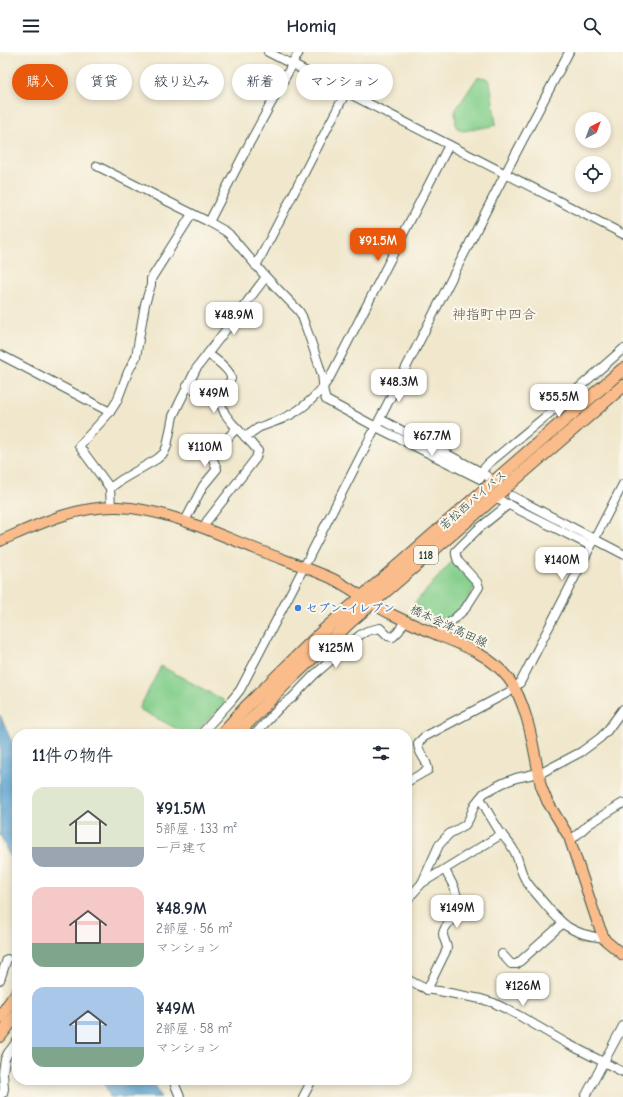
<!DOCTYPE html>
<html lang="ja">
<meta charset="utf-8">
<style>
body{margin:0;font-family:"Comic Neue","Klee One",sans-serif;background:#f6f6f7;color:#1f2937;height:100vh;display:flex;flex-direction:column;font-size:15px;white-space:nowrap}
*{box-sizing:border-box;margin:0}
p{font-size:13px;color:#747a83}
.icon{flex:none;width:22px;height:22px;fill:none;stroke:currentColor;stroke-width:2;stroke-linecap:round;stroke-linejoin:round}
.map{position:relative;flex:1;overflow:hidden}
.details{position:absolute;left:12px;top:677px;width:400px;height:356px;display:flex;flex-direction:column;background:#fff;border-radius:16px;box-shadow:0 2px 6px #0003}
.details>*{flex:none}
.top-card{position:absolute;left:12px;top:12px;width:400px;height:36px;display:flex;gap:8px}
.needle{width:26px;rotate:41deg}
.fabs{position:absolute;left:575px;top:60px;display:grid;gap:8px}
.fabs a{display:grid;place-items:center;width:36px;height:36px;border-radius:50%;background:#fff;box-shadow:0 2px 6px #0003;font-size:20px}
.price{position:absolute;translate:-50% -34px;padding:0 9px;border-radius:8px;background:#fff;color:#222;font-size:13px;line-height:26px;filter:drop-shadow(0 1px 2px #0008)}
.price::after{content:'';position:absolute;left:50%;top:24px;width:12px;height:9px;margin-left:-6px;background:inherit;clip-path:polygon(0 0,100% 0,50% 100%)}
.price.on{background:#ea580c;color:#fff}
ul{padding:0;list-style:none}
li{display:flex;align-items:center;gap:12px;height:100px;padding:0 20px}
li span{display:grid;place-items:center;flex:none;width:112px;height:80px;border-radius:12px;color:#555}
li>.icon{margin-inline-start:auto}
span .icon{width:48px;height:48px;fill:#fffc;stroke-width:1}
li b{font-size:17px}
h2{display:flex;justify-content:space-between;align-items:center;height:48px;padding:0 20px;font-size:17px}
.tag{padding:0 14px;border-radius:18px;background:#fff;box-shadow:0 2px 6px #0003;font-size:14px;line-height:36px}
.tag.on{background:#ea580c;color:#fff}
header{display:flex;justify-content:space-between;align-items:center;height:52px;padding:0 20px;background:#fff;font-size:18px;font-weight:800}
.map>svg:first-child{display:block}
</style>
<header><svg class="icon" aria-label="menu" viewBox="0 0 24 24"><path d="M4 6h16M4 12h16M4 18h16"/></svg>Homiq<svg class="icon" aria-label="search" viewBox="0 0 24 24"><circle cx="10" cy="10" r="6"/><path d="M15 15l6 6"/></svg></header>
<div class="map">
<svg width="623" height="1045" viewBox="0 0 623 1045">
<rect width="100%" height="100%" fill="#fbf7ec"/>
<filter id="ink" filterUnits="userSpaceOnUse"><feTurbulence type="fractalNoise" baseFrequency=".025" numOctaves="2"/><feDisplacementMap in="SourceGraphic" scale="8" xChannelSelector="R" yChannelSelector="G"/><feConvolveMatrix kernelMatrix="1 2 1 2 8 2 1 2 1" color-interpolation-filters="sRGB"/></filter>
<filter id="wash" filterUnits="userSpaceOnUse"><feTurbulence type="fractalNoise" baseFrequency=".012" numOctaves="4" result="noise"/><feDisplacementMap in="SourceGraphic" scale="16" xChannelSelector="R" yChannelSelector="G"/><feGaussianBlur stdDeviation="0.9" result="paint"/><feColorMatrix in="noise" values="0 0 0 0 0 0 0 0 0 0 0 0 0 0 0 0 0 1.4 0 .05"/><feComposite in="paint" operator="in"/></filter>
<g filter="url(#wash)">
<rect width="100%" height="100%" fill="#f0e7cc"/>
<g fill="#84cf8c" stroke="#528660">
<polygon points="484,25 490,29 496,72 493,74 463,79 456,75 455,59 477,26"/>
<polygon points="454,507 476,532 462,558 443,572 440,572 414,552"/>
<polygon points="161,614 223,648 226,651 202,673 194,682 187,682 139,657"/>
</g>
<g fill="#59a2d0" stroke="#3c7082">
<polygon points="0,663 17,702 17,822 0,782"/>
<polygon points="103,1028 153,1028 161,1045 110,1045"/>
</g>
</g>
<g filter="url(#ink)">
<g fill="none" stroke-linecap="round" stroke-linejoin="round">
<g stroke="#3e564b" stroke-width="10">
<g id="minor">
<polyline points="268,0 623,182"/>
<path d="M97,114L209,170L225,179L229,182L266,225L299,259L302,264C309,284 316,303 322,323C324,332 322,339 326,348L376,375L480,427"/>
<polyline points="209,170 249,92 299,0"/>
<polyline points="256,214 346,40"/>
<path d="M208,302C214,306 232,319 231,327C230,330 227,333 225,335C223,340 222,345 220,350"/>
<polyline points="1,303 110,360"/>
<polyline points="187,334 220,350 225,362 232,371 252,392 258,399 256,406 207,469 203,476"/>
<polyline points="380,367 481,420 494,429"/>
<path d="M245,385C249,382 254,379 258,376C266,372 276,370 284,366C304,357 319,342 330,325L449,93"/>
<polyline points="481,420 488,412 557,355 623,297"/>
<polyline points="110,436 121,428 157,407 164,401 167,394 173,364 196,317 266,225"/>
<polyline points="495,444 503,450 591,494"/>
<polyline points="512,444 623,502"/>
<polyline points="111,455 110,436 79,394 110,360 117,349 128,320 136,305 145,252 151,233 151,227 192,162"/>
<polyline points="185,469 203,434 217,417 212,405 213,401 237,376"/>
<path d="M439,583L446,574L465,557L479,535L477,530L458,509C457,506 455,503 456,499L478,477L509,452"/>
<polyline points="201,682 231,649 240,638 304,515 505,122 569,0"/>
<polyline points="255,682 280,655 292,646 314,623 360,583 367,579 380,576 388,584 393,585 399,579 405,568"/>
<path d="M407,730L428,718C428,708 417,701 418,691L424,685L509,640L520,631L623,432"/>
<path d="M480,746C486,757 493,769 500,780C504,786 510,791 513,797C519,806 519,816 524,825C527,832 534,839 539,845C561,871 568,882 604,886"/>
<polyline points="570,789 589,772 623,751"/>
<polyline points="422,831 502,782"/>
<polyline points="407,848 422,831 439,793 449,782 465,773 469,767 475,752 484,741 503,731 516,726 543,720 581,700 600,686 607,679 623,657"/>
<polyline points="502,902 511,912 517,912 562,872"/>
<path d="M407,927C418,933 427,939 439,939L481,947L494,951L518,963L566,991L623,1020"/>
<polyline points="0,928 7,907"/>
<path d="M427,938L447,897C447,891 443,887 443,882C443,875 456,863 461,858L454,835L445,818"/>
<polyline points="173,1028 180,1045"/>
<polyline points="0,1043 3,1041 4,1037 3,1020 5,1007 8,1001 17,989"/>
<polyline points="303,1045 312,1028"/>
<polyline points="585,1045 623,974"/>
</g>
</g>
<g stroke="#3e564b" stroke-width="12">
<path id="major" d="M0,489C39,472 75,454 118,455C166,457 212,480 256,497C281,507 306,515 331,526C352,536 370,552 391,562C407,570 424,577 440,584C465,594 491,604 508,626C529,653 534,701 541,734L547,749L569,785L598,872L605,888L623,903"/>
</g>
<g stroke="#3e564b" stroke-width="14">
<g id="highway">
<polyline points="222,682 247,654 323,579 623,317"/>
<polyline points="237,682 287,630 350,570 623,334"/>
<polyline points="0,965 17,941"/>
<polyline points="0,984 17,962"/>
</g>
</g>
<use href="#minor" stroke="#fff" stroke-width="8"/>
<use href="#major" stroke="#fabc8b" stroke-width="10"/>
<use href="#highway" stroke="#fabc8b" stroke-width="12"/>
</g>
</g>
<circle fill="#3f7fe0" stroke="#fbf7ec" stroke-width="1.5" cx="298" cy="556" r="4"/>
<g text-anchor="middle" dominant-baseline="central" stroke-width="4" stroke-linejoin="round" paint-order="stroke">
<rect fill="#fbf7ec" stroke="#61756b" stroke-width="1" x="414" y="494" width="24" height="18" rx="3"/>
<g font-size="11" font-weight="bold" fill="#1f3d34">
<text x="426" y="503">118</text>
</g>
<g font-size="12" fill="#1f3d34" stroke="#fbf7ec">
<text transform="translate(473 448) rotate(-41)">若松西バイパス</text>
<text transform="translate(449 574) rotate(25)">橋本会津高田線</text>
</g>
<g font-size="12" font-weight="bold" fill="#366cbe" stroke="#fbf7ec" text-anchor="start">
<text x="306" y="556">セブン-イレブン</text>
</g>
<g font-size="14" fill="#5f5b4d" stroke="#fbf7ec">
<text x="494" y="262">神指町中四合</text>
</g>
</g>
</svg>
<div class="fabs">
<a><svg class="needle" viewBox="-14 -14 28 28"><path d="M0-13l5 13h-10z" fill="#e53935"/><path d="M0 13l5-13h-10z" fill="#747a83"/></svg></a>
<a><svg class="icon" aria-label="locate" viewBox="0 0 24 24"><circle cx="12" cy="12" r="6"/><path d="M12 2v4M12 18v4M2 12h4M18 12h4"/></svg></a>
</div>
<b class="price on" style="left:378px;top:210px">¥91.5M</b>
<b class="price" style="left:234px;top:284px">¥48.9M</b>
<b class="price" style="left:399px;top:351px">¥48.3M</b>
<b class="price" style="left:214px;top:362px">¥49M</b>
<b class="price" style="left:559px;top:366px">¥55.5M</b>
<b class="price" style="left:432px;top:405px">¥67.7M</b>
<b class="price" style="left:205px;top:416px">¥110M</b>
<b class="price" style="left:562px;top:529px">¥140M</b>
<b class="price" style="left:336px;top:617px">¥125M</b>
<b class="price" style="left:457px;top:877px">¥149M</b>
<b class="price" style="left:523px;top:955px">¥126M</b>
<div class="top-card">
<a class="tag on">購入</a>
<a class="tag">賃貸</a>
<a class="tag">絞り込み</a>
<a class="tag">新着</a>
<a class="tag">マンション</a>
</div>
<section class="details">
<h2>11件の物件<svg class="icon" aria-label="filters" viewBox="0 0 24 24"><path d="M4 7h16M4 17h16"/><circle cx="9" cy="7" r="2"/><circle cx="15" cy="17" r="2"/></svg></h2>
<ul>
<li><span style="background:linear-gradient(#dfe7d0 75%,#9aa5b1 0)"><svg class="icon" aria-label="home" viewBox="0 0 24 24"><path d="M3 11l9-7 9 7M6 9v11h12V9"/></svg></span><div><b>¥91.5M</b><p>5部屋 · 133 m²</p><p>一戸建て</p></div></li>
<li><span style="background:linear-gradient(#f6c9c9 70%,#7fa58c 0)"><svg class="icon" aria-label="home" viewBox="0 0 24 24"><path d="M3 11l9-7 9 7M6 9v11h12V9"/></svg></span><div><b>¥48.9M</b><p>2部屋 · 56 m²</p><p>マンション</p></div></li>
<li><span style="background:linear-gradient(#a9c7e8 75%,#7fa58c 0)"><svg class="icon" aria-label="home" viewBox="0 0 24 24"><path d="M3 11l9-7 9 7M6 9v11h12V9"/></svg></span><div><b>¥49M</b><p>2部屋 · 58 m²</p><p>マンション</p></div></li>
</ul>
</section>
</div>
